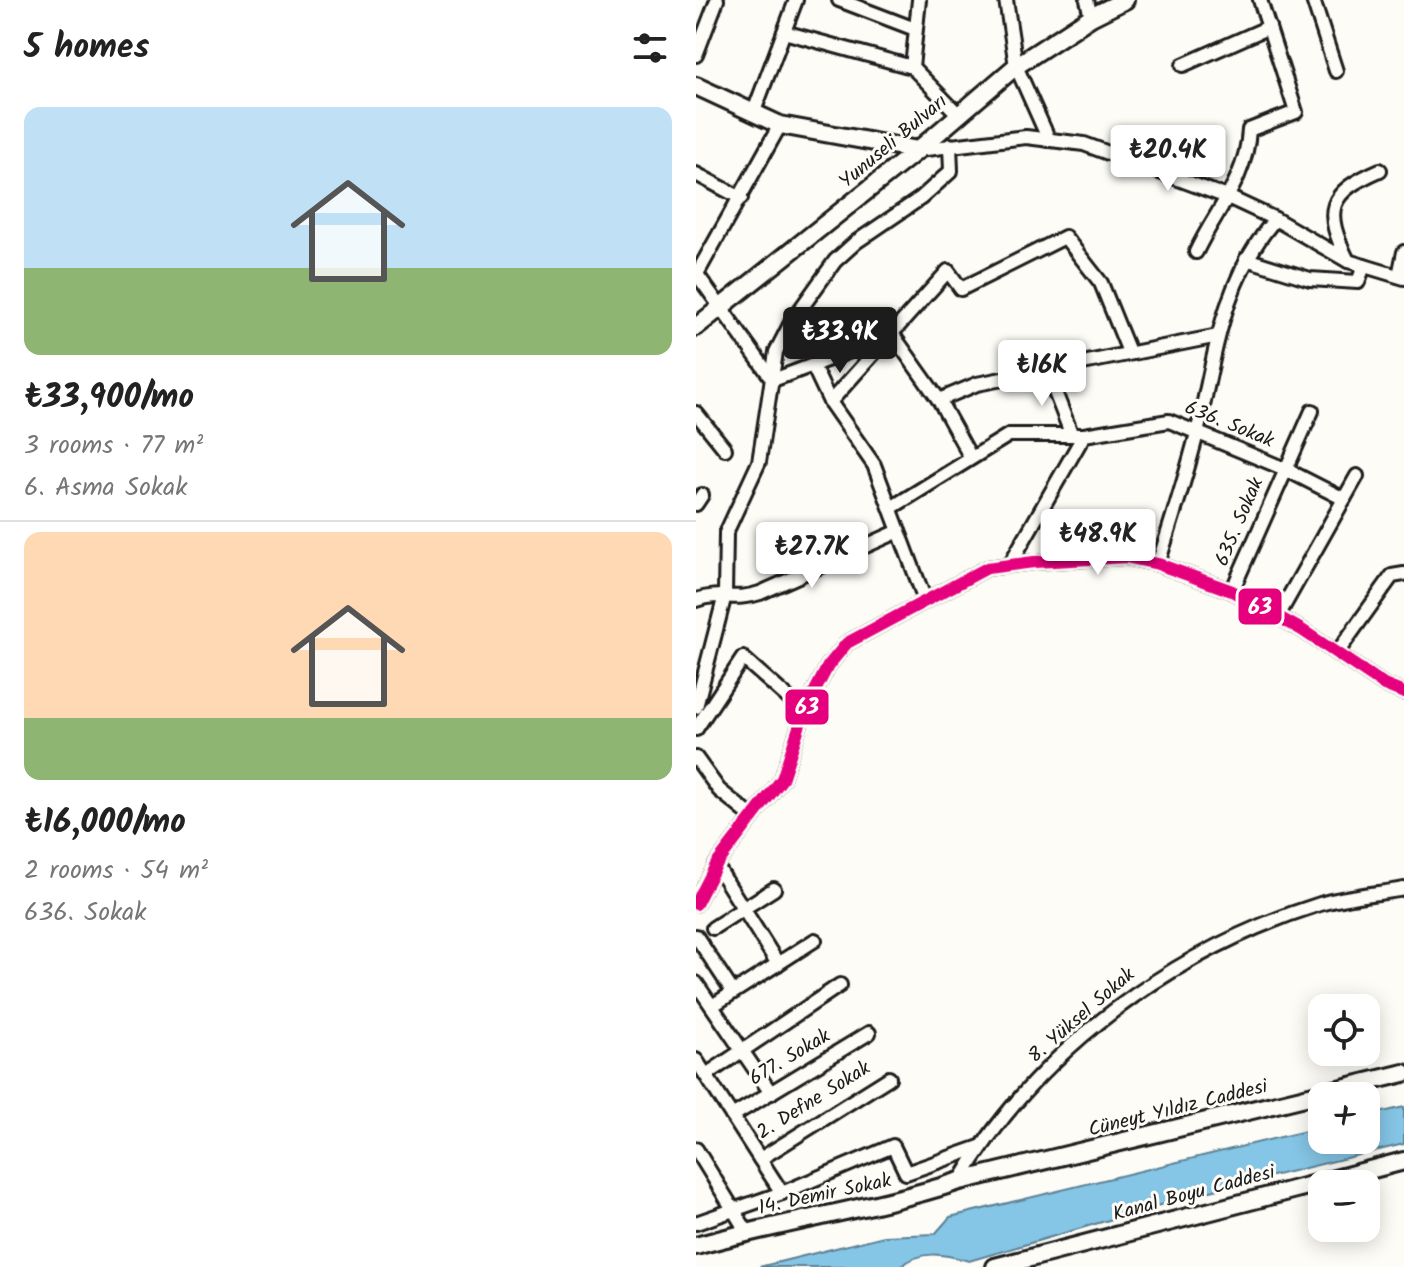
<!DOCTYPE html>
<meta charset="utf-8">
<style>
body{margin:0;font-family:Kalam,sans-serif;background:#f6f6f6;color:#222;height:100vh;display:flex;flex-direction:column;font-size:30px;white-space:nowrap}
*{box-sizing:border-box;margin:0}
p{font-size:26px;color:#767676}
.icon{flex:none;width:44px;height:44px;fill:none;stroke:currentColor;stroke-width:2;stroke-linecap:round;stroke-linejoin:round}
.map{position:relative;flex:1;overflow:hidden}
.details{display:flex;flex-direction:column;background:#fff;width:696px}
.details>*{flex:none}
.tools{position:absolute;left:612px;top:994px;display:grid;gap:16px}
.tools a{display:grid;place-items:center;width:72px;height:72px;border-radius:16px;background:#fff;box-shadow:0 4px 20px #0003;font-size:40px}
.price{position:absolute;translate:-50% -68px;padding:0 18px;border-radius:8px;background:#fff;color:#222;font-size:26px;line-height:52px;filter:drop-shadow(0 2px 4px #0008)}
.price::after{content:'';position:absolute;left:50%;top:48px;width:24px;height:18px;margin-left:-12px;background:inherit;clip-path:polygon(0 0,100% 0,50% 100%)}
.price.selected{background:#1c1c1c;color:#fff}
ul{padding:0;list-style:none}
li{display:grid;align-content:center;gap:16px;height:424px;padding:0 24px}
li+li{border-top:2px solid #e0e0e0}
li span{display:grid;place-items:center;height:248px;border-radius:16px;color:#555}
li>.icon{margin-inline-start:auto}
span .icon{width:144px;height:144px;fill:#fffc;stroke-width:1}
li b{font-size:34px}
h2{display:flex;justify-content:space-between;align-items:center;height:96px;padding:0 24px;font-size:34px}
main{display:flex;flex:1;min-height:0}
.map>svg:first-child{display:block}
</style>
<main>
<section class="details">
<h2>5 homes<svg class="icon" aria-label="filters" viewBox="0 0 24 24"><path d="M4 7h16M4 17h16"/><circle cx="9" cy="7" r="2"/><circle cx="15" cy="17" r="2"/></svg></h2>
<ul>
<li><span style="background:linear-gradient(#bfe0f5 65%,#8fb573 0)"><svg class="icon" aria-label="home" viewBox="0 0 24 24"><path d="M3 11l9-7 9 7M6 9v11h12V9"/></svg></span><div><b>₺33,900/mo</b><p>3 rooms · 77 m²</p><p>6. Asma Sokak</p></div></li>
<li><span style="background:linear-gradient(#ffd9b3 75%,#8fb573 0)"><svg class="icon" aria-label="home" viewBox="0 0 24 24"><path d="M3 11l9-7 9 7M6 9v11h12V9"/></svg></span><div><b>₺16,000/mo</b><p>2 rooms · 54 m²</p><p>636. Sokak</p></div></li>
</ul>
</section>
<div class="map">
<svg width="708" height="1267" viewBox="0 0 708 1267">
<rect width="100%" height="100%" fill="#fdfcf7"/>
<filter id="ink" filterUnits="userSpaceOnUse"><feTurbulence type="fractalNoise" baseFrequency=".0125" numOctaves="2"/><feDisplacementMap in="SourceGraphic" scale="16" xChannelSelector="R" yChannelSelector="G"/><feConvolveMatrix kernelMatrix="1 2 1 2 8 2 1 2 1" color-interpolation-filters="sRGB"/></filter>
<g filter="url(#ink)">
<path fill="#85c5e5" stroke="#5b8195" stroke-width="2" d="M708,1107V1144L498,1195L273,1261C247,1254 226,1249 204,1267H63L188,1236L239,1234L254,1217L626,1127V1140H670V1116Z"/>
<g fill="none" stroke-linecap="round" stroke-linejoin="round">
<g stroke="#1c1c1c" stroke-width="18">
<g id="minor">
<polyline points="143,0 219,29"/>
<polyline points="223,0 216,67 262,114"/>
<polyline points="310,0 320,66 353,140"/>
<polyline points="391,0 395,17"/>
<polyline points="617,0 640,71"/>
<polyline points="88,32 216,67"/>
<polyline points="0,55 21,0"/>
<polyline points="487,65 573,27"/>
<polyline points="57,114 100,0"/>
<polyline points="222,150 330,137 388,144 534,198 579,219 652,261 708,278"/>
<polyline points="0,174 45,198"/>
<path d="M500,252C520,209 550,181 553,130L600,112L564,0"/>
<polyline points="550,259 614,279 662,282 668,266"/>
<path d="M652,261C627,210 631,193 684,170"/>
<polyline points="2,272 84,125"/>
<polyline points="0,273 77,380 197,335 243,400 275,458"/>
<polyline points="703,276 708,252"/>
<polyline points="117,366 134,402 178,465 229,600"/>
<polyline points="350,369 375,433"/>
<polyline points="243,400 281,384 522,336"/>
<polyline points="134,402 252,271 265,289 369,237 405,283 433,352"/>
<polyline points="0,413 29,449"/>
<polyline points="0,504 6,495"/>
<polyline points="195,508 313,435 388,435 473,421 589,469 648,499"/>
<polyline points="314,564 388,435"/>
<path d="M462,564C476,519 491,474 502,429C520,351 526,282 579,219"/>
<polyline points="536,591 616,411"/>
<path d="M0,600C26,591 37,602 64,593L201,532"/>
<polyline points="582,616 661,476"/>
<polyline points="641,653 696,576 708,574"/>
<polyline points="0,707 29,595 30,533 63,462 80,352 96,321 139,261 160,242 225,198 255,171 254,145"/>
<polyline points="0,729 47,658 108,712"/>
<polyline points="0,758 23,790 55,816"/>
<polyline points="20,865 82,964"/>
<polyline points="0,904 20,865 86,779 108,712 132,666 151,643 291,568 338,562 430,557 462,564 536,591 606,630 688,685 708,693"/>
<polyline points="17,928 78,889"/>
<polyline points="0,936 37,992"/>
<polyline points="0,983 75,1093"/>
<polyline points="16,1006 119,940"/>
<polyline points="0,1060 86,1193"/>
<polyline points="10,1075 144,985"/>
<polyline points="36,1116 173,1033"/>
<polyline points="0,1149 51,1232"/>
<polyline points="64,1159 193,1078"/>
<path d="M264,1181C341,1049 480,949 624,904C650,896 681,894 708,889"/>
<polyline points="0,1223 86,1193 197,1146 210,1173 284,1147"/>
</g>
</g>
<g stroke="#1c1c1c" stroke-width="22">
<g id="major">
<polyline points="0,86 84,125 222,150"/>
<polyline points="0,327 222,150 320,66 395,17 429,0"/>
<path d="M0,1246C88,1221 178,1209 264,1181L708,1073"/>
<polyline points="299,1267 708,1161"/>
</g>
</g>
<use href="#minor" stroke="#fdfcf7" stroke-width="12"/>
<use href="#major" stroke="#fdfcf7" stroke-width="16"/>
<g stroke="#fdfcf7" stroke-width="18">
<polyline id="bus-1" points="0,904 20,865 86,779 108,712 132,666 151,643 291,568 338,562 430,557 462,564 536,591 606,630 688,685 708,693"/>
</g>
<use href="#bus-1" stroke="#e5007d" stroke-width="12"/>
</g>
</g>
<g text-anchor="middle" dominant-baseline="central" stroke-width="6" stroke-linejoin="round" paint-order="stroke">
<g font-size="20" fill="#1c1c1c" stroke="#fdfcf7">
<text transform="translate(198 142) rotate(-40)">Yunuseli Bulvarı</text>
<text transform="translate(533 425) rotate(22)">636. Sokak</text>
<text transform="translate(544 522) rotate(-67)">635. Sokak</text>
<text transform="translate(386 1016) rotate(-41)">8. Yüksel Sokak</text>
<text transform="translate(94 1058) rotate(-31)">677. Sokak</text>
<text transform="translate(118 1101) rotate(-32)">2. Defne Sokak</text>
<text transform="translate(482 1109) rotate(-14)">Cüneyt Yıldız Caddesi</text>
<text transform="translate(498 1194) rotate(-15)">Kanal Boyu Caddesi</text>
<text transform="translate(129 1195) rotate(-12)">14. Demir Sokak</text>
</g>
</g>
<g stroke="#fdfcf7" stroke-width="3">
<rect x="541" y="587" width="46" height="39" rx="8" fill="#e5007d"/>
<rect x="88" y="688" width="46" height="38" rx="8" fill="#e5007d"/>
</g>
<g font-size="22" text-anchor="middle" font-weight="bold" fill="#fff">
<text x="564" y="614">63</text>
<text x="111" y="714">63</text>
</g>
</svg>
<div class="tools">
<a><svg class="icon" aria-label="locate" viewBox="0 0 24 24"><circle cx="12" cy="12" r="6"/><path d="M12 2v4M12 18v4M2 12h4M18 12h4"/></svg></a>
<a>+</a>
<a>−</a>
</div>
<b class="price" style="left:472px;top:193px">₺20.4K</b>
<b class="price selected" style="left:144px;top:375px">₺33.9K</b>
<b class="price" style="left:346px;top:408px">₺16K</b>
<b class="price" style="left:402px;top:577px">₺48.9K</b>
<b class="price" style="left:116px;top:590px">₺27.7K</b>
</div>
</main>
